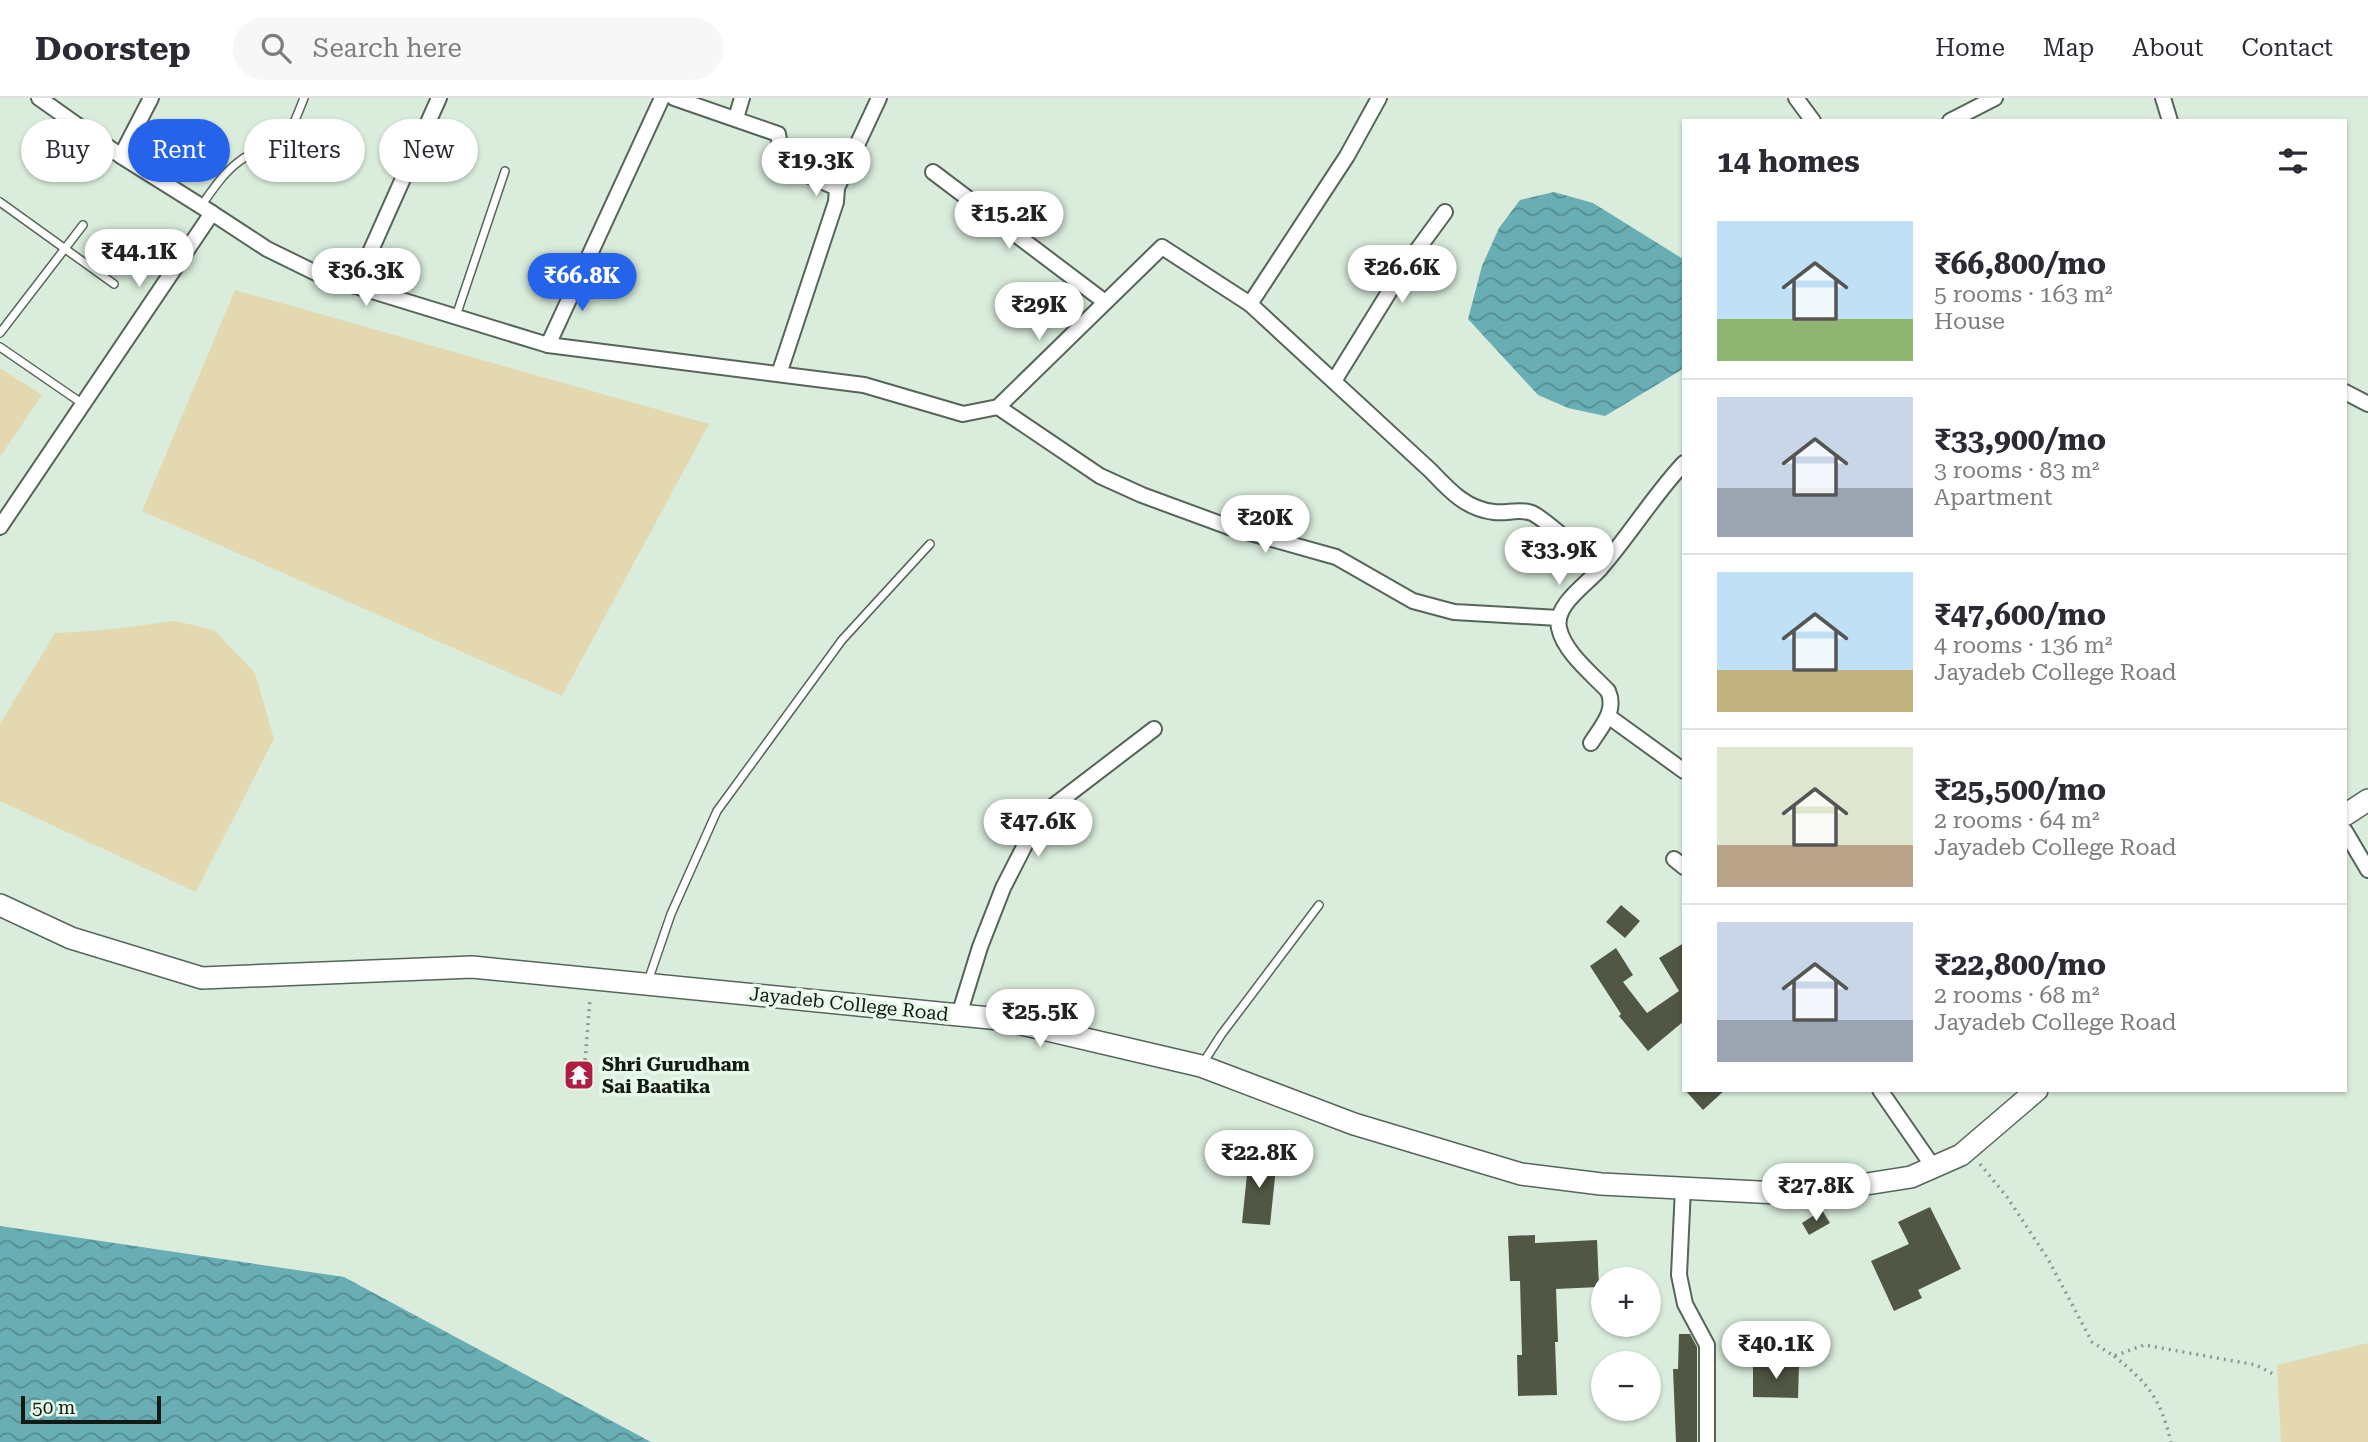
<!DOCTYPE html>
<meta charset="utf-8">
<style>
body{margin:0;font-family:"Roboto Serif",serif;background:#f7f7f7;color:#2b2b33;height:100vh;display:flex;flex-direction:column;font-size:26px;white-space:nowrap}
*{box-sizing:border-box;margin:0}
p{font-size:23px;color:#7c7c81}
.icon{flex:none;width:38px;height:38px;fill:none;stroke:currentColor;stroke-width:2;stroke-linecap:round;stroke-linejoin:round}
.map{position:relative;flex:1;overflow:hidden}
.side{position:absolute;left:1682px;top:21px;width:665px;height:973px;display:flex;flex-direction:column;background:#fff;border-radius:0px;box-shadow:0 2px 5px #0004}
.side>*{flex:none}
.banner{position:absolute;left:21px;top:21px;width:665px;height:63px;display:flex;gap:14px}
.fabs{position:absolute;left:1591px;top:1169px;display:grid;gap:14px}
.fabs a{display:grid;place-items:center;width:70px;height:70px;border-radius:50%;background:#fff;box-shadow:0 2px 5px #0004;font-size:35px}
.scale{position:absolute;left:21px;bottom:18px;width:140px;box-sizing:border-box;padding-left:7px;border:4px solid #141b15;border-top:0;font-size:19px;line-height:24px;white-space:nowrap;color:#141b15;-webkit-text-stroke:5px #e7fae9;paint-order:stroke}
.price{position:absolute;translate:-50% -60px;padding:0 16px;border-radius:24px;background:#fff;color:#222;font-size:23px;line-height:46px;filter:drop-shadow(0 2px 4px #0008)}
.price::after{content:'';position:absolute;left:50%;top:42px;width:21px;height:16px;margin-left:-10px;background:inherit;clip-path:polygon(0 0,100% 0,50% 100%)}
.price.on{background:#2563eb;color:#fff}
ul{padding:0;list-style:none}
li{display:flex;align-items:center;gap:21px;height:175px;padding:0 35px}
li+li{border-top:2px solid #e1e1e2}
li span{display:grid;place-items:center;flex:none;width:196px;height:140px;border-radius:0px;color:#555}
li>.icon{margin-inline-start:auto}
span .icon{width:84px;height:84px;fill:#fffc;stroke-width:1}
li b{font-size:30px}
h2{display:flex;justify-content:space-between;align-items:center;height:84px;padding:0 35px;font-size:30px}
.tag{padding:0 24px;border-radius:32px;background:#fff;box-shadow:0 2px 5px #0004;font-size:24px;line-height:63px}
.tag.on{background:#2563eb;color:#fff}
header{display:flex;align-items:center;gap:42px;box-sizing:border-box;height:98px;padding:0 35px;background:#fff;border-bottom:2px solid #e1e1e2}
header strong{font-size:33px}
nav{display:flex;gap:38px;margin-inline-start:auto;font-size:24px}
.search{width:490px;height:63px;background:#f7f7f7;display:flex;align-items:center;gap:18px;box-sizing:border-box;padding:0 24px;border-radius:38px;color:#7c7c81;font-size:26px}
.map>svg:first-child{display:block}
</style>
<header>
<strong>Doorstep</strong>
<div class="search"><svg class="icon" aria-label="search" viewBox="0 0 24 24"><circle cx="10" cy="10" r="6"/><path d="M15 15l6 6"/></svg>Search here</div>
<nav><a>Home</a><a>Map</a><a>About</a><a>Contact</a></nav>
</header>
<div class="map">
<svg width="2368" height="1344" viewBox="0 0 2368 1344">
<defs>
<pattern id="water-waves" width="16" height="10" patternUnits="userSpaceOnUse" patternTransform="scale(1.75)"><rect width="16" height="10" fill="#69aeb4"/><path d="M0 5q4-4 8 0t8 0" fill="none" stroke="#558d91"/></pattern>
</defs>
<rect width="100%" height="100%" fill="#daeddc"/>
<g fill="#e3d8af">
<polygon points="235,192 709,326 562,598 142,413"/>
<polygon points="0,270 42,297 0,359"/>
<polygon points="175,523 214,532 255,575 274,641 196,794 0,703 0,626 55,535 96,533"/>
<polygon points="2368,1245 2368,1344 2281,1344 2277,1267"/>
</g>
<g fill="url(#water-waves)">
<polygon points="1554,94 1593,105 1683,161 1683,271 1605,318 1568,310 1538,297 1468,221 1482,168 1499,130 1520,102"/>
<polygon points="0,1128 344,1179 651,1344 0,1344"/>
</g>
<g fill="#515744">
<polygon points="1621,807 1640,823 1625,840 1606,824"/>
<polygon points="1684,845 1684,923 1648,953 1619,918 1621,916 1590,868 1616,850 1633,877 1623,884 1647,915 1679,893 1659,860"/>
<polygon points="1685,992 1725,992 1703,1012"/>
<polygon points="1249,1057 1277,1060 1270,1127 1242,1125"/>
<polygon points="1930,1109 1961,1171 1918,1192 1922,1200 1894,1213 1871,1163 1909,1146 1898,1124"/>
<polygon points="1822,1112 1830,1125 1809,1137 1802,1125"/>
<polygon points="1535,1137 1535,1145 1597,1142 1599,1189 1556,1191 1558,1244 1555,1244 1557,1297 1518,1298 1517,1257 1522,1257 1520,1183 1510,1183 1508,1138"/>
<polygon points="1679,1236 1690,1236 1697,1249 1697,1344 1676,1344 1673,1271 1678,1271"/>
<polygon points="1753,1266 1799,1266 1798,1300 1753,1299"/>
</g>
<g fill="none" stroke-linecap="round" stroke-linejoin="round">
<g stroke="#556557" stroke-width="10">
<g id="lane">
<polyline points="0,104 114,186"/>
<path d="M201,108C213,91 224,74 241,62C249,55 262,55 272,50C290,41 297,17 304,0"/>
<polyline points="456,218 505,73"/>
<polyline points="0,235 83,127"/>
<polyline points="0,249 83,306"/>
<polyline points="648,883 671,816 717,713 842,542 930,446"/>
<polyline points="1203,965 1221,937 1319,807"/>
</g>
</g>
<g stroke="#556557" stroke-width="18">
<g id="street">
<polyline points="662,0 548,247 864,287 963,316 998,309 1162,149 1250,206"/>
<polyline points="674,0 778,36 783,66 837,90 836,104 779,276"/>
<path d="M1379,0L1347,58L1250,206L1431,373C1449,392 1466,411 1494,414C1507,416 1518,410 1532,415C1547,422 1585,458 1600,471"/>
<polyline points="1796,0 1813,23"/>
<polyline points="2163,0 2170,23"/>
<polyline points="736,20 742,0"/>
<polyline points="1950,23 1995,0"/>
<polyline points="121,58 151,0"/>
<polyline points="933,74 1105,204"/>
<polyline points="837,90 879,0"/>
<polyline points="212,115 267,151 320,177 548,247"/>
<polyline points="355,188 439,0"/>
<polyline points="1334,283 1404,170 1445,114"/>
<polyline points="2345,294 2368,306"/>
<polyline points="998,309 1100,378 1142,397 1229,429 1336,459 1413,503 1454,514 1559,520"/>
<polyline points="0,429 212,115 121,58 39,0"/>
<polyline points="1608,618 1684,673"/>
<path d="M1591,645C1601,629 1617,613 1608,593C1592,576 1564,554 1559,530C1554,507 1587,486 1600,471C1630,437 1653,398 1684,365"/>
<polyline points="2345,733 2368,772"/>
<polyline points="1674,761 1684,769"/>
<polyline points="959,917 980,849 1003,790 1029,739 1048,712 1154,631"/>
<polyline points="1880,992 1934,1070"/>
<polyline points="1683,1090 1679,1177 1685,1206 1707,1247 1707,1344"/>
</g>
</g>
<g stroke="#556557" stroke-width="24">
<g id="secondary">
<polyline points="2345,717 2368,702"/>
<polyline points="0,807 71,840 202,880 472,869 1000,921 1201,968 1354,1026 1521,1076 1601,1086 1778,1095 1835,1091 1911,1079 1961,1057 2037,992"/>
</g>
</g>
<g stroke="#8c9a8e" stroke-width="3.5" stroke-dasharray="2 5" stroke-linecap="butt">
<polyline points="584,976 590,901"/>
<polyline points="1980,1066 2007,1099 2048,1161 2092,1244 2114,1258 2144,1247 2256,1267 2275,1277"/>
<path d="M2114,1258C2149,1286 2160,1300 2171,1344"/>
</g>
<use href="#lane" stroke="#fff" stroke-width="7"/>
<use href="#street" stroke="#fff" stroke-width="14"/>
<use href="#secondary" stroke="#fff" stroke-width="21"/>
</g>
<defs>
<g id="temple-square" transform="scale(1.575)"><rect x="-9" y="-9" width="18" height="18" rx="4" fill="#b01d42" stroke="#e7fae9"/><path d="M0-6L5-2H3V0L6.5 2.5H4V6H1.5V3h-3V6H-4V2.5H-6.5L-3 0V-2H-5Z" fill="#fff"/></g>
</defs>
<g fill-rule="evenodd">
<use href="#temple-square" x="579" y="977"/>
</g>
<g text-anchor="middle" dominant-baseline="central" stroke-width="7" stroke-linejoin="round" paint-order="stroke">
<g font-size="19" fill="#141b15" stroke="#e7fae9">
<text transform="translate(849 906) rotate(6)">Jayadeb College Road</text>
</g>
<g font-size="19" font-weight="bold" fill="#141b15" stroke="#e7fae9" text-anchor="start">
<text x="602" y="966">Shri Gurudham<tspan x="602" dy="22">Sai Baatika</tspan></text>
</g>
</g>
</svg>
<div class="fabs">
<a>+</a>
<a>−</a>
</div>
<div class="scale">50 m</div>
<b class="price" style="left:816px;top:100px">₹19.3K</b>
<b class="price" style="left:1009px;top:153px">₹15.2K</b>
<b class="price" style="left:139px;top:191px">₹44.1K</b>
<b class="price" style="left:1402px;top:207px">₹26.6K</b>
<b class="price" style="left:366px;top:210px">₹36.3K</b>
<b class="price on" style="left:582px;top:215px">₹66.8K</b>
<b class="price" style="left:1039px;top:244px">₹29K</b>
<b class="price" style="left:1265px;top:457px">₹20K</b>
<b class="price" style="left:1559px;top:489px">₹33.9K</b>
<b class="price" style="left:1038px;top:761px">₹47.6K</b>
<b class="price" style="left:1040px;top:951px">₹25.5K</b>
<b class="price" style="left:1259px;top:1092px">₹22.8K</b>
<b class="price" style="left:1816px;top:1125px">₹27.8K</b>
<b class="price" style="left:1776px;top:1283px">₹40.1K</b>
<div class="banner">
<a class="tag">Buy</a>
<a class="tag on">Rent</a>
<a class="tag">Filters</a>
<a class="tag">New</a>
</div>
<section class="side">
<h2>14 homes<svg class="icon" aria-label="filters" viewBox="0 0 24 24"><path d="M4 7h16M4 17h16"/><circle cx="9" cy="7" r="2"/><circle cx="15" cy="17" r="2"/></svg></h2>
<ul>
<li><span style="background:linear-gradient(#bfe0f5 70%,#8fb573 0)"><svg class="icon" aria-label="home" viewBox="0 0 24 24"><path d="M3 11l9-7 9 7M6 9v11h12V9"/></svg></span><div><b>₹66,800/mo</b><p>5 rooms · 163 m²</p><p>House</p></div></li>
<li><span style="background:linear-gradient(#c9d6e8 65%,#9aa5b1 0)"><svg class="icon" aria-label="home" viewBox="0 0 24 24"><path d="M3 11l9-7 9 7M6 9v11h12V9"/></svg></span><div><b>₹33,900/mo</b><p>3 rooms · 83 m²</p><p>Apartment</p></div></li>
<li><span style="background:linear-gradient(#bfe0f5 70%,#c2b280 0)"><svg class="icon" aria-label="home" viewBox="0 0 24 24"><path d="M3 11l9-7 9 7M6 9v11h12V9"/></svg></span><div><b>₹47,600/mo</b><p>4 rooms · 136 m²</p><p>Jayadeb College Road</p></div></li>
<li><span style="background:linear-gradient(#dfe7d0 70%,#b9a48a 0)"><svg class="icon" aria-label="home" viewBox="0 0 24 24"><path d="M3 11l9-7 9 7M6 9v11h12V9"/></svg></span><div><b>₹25,500/mo</b><p>2 rooms · 64 m²</p><p>Jayadeb College Road</p></div></li>
<li><span style="background:linear-gradient(#c9d6e8 70%,#9aa5b1 0)"><svg class="icon" aria-label="home" viewBox="0 0 24 24"><path d="M3 11l9-7 9 7M6 9v11h12V9"/></svg></span><div><b>₹22,800/mo</b><p>2 rooms · 68 m²</p><p>Jayadeb College Road</p></div></li>
</ul>
</section>
</div>
